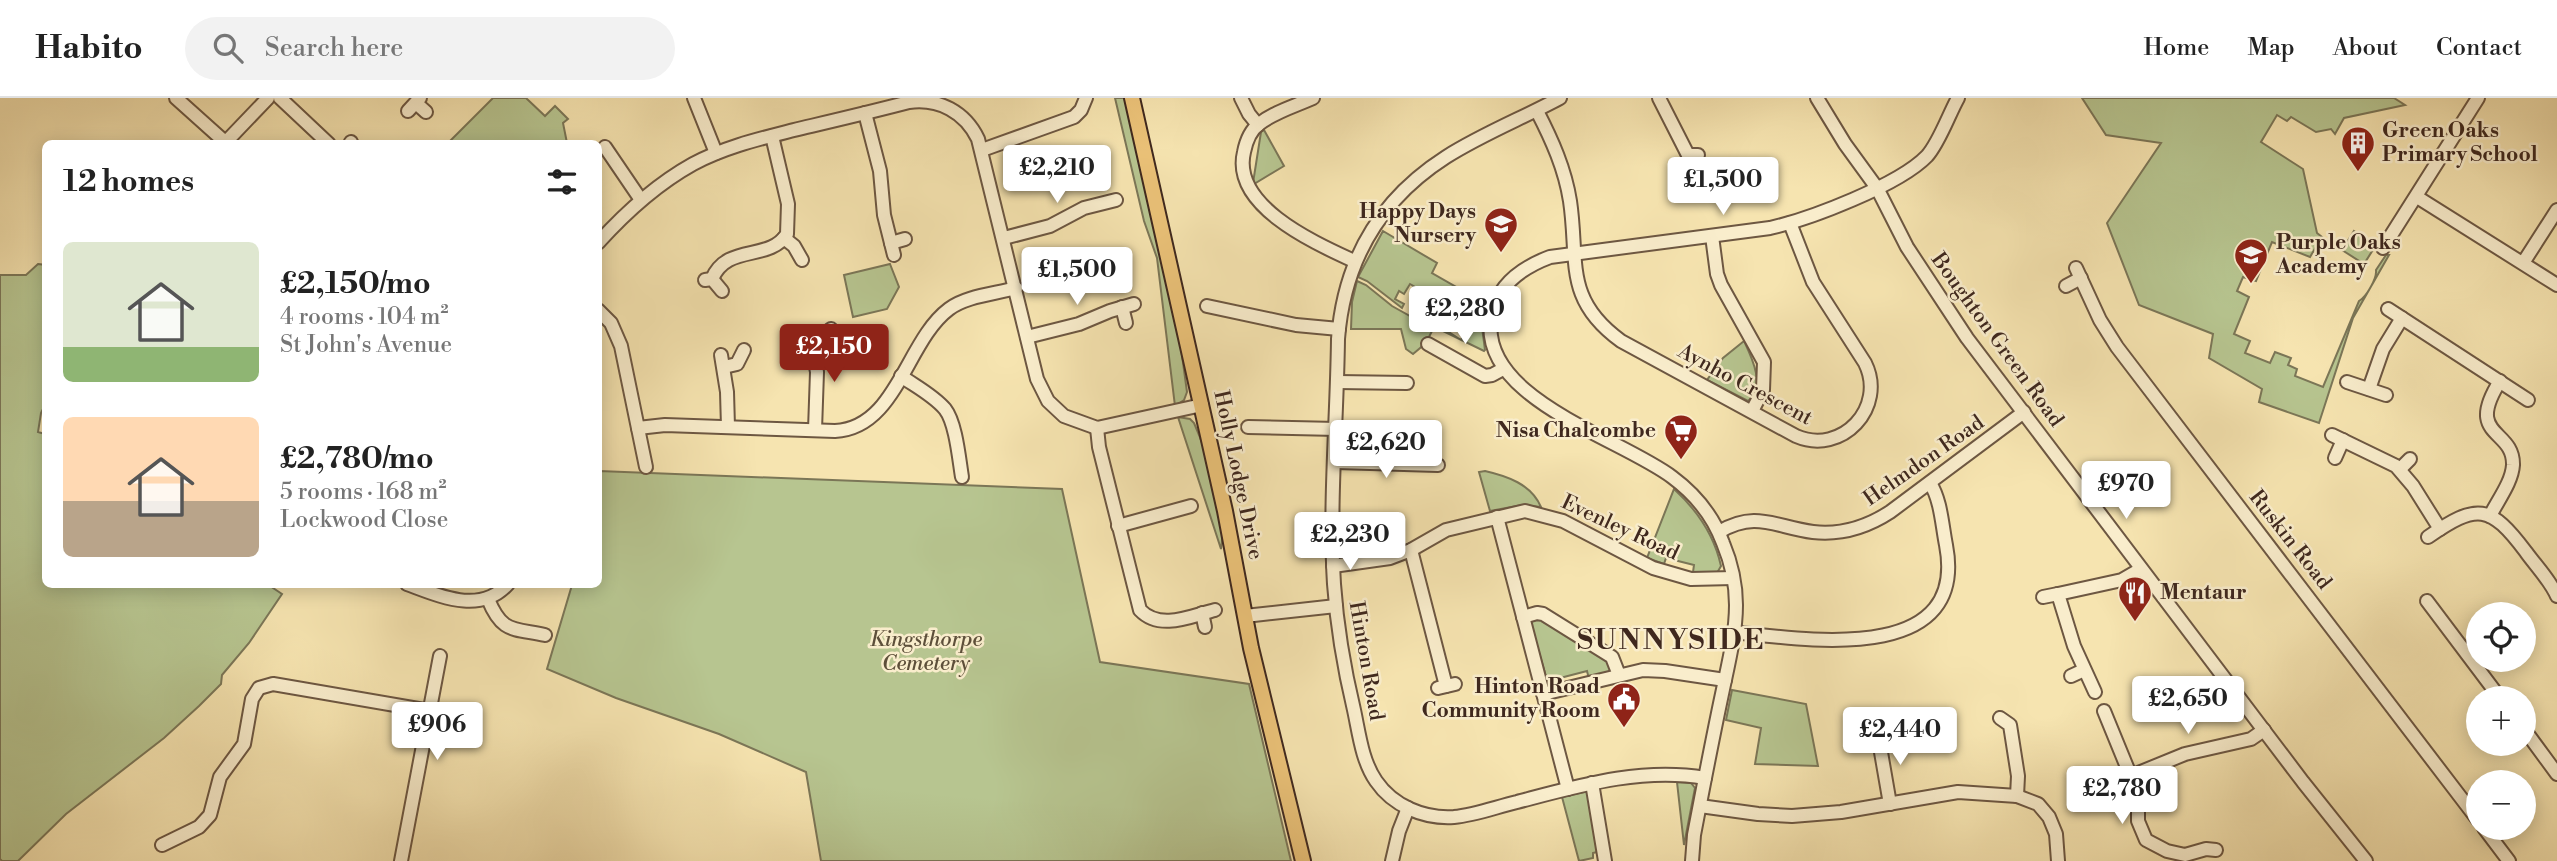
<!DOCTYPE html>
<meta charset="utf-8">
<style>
body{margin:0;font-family:"Libre Bodoni",serif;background:#f2f2f2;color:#222;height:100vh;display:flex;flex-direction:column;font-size:26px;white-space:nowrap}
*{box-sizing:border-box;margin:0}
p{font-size:23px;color:#767676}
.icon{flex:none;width:38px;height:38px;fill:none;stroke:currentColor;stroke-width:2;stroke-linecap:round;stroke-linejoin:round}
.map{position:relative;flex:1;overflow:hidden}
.side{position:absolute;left:42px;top:42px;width:560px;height:448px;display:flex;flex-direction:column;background:#fff;border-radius:10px;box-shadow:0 4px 18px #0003}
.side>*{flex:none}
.buttons{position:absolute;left:2466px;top:504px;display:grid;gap:14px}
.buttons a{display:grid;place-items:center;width:70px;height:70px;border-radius:50%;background:#fff;box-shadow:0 4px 18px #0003;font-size:35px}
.price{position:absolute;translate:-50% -60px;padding:0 16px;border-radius:7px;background:#fff;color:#222;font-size:23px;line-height:46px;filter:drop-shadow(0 2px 4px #0008)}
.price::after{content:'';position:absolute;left:50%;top:42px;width:21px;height:16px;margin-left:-10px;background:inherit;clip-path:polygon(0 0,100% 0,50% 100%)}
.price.current{background:#8f2418;color:#fff}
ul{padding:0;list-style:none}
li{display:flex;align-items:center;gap:21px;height:175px;padding:0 21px}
li span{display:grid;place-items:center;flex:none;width:196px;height:140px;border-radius:10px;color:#555}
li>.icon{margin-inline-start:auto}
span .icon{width:84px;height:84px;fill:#fffc;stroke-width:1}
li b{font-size:30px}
h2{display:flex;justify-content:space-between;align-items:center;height:84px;padding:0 21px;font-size:30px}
header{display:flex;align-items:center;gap:42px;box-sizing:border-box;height:98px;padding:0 35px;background:#fff;border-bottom:2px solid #e0e0e0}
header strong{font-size:33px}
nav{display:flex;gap:38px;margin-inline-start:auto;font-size:24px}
.search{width:490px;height:63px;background:#f2f2f2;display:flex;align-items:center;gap:18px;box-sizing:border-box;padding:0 24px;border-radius:38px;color:#767676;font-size:26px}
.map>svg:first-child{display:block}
</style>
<header>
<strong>Habito</strong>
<div class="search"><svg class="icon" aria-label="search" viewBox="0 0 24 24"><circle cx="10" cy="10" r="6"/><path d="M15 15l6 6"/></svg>Search here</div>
<nav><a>Home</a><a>Map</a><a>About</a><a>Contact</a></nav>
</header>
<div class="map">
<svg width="2557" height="763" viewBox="0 0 2557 763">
<rect width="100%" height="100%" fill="#f6e4b0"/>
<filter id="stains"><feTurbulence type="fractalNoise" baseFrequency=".00286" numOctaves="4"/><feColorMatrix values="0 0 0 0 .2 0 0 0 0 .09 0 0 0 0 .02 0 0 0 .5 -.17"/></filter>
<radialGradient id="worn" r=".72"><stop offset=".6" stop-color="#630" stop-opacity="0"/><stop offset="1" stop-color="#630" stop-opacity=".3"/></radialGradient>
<g fill="#b7c590" stroke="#7b7657" stroke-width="2">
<polygon points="493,0 526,0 545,18 555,8 568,21 563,25 567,45 448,45"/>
<polygon points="1115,0 1125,0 1179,235 1187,294 1184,302 1175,308 1157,160 1144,123"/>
<path d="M2082,0H2394L2405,7L2344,20L2335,36L2331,31L2316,34L2291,19L2287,23L2277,17L2261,44L2303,71L2317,135L2322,139L2310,159L2272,144L2256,183L2243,179L2237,193L2249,199L2234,236L2250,243L2245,255L2270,265L2275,254L2291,260L2288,267L2297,271L2295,278L2323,289L2359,203C2366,199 2377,181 2376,172L2386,157H2389L2353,220L2319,325L2259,304L2262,291L2209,260L2213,236L2139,207L2107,125L2161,45L2106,37Z"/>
<polygon points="1264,32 1284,68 1254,86 1253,85 1261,34"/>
<polygon points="1383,133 1437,165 1432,175 1486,206 1482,229 1485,252 1484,253 1443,233 1444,231 1461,242 1472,226 1463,220 1465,215 1438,200 1432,210 1421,204 1424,198 1414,192 1415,189 1410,186 1404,196 1399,193 1395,201 1404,206 1402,210 1367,183 1358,179"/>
<polygon points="2354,133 2376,147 2364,166 2342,152"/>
<polygon points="38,166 46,167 46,305 41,315 38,334 45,336 46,486 267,486 282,496 249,545 222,577 221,586 199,608 164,640 66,716 18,763 2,763 0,761 0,177 26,177"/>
<polygon points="890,166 899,189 887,211 853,219 844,177"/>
<polygon points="1357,183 1366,187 1392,208 1433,231 1426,245 1413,256 1406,251 1401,231 1351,231 1352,204"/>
<path d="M1744,243C1752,260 1766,288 1748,303L1707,282L1723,260Z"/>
<path d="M1178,319L1190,321L1194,325C1208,356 1227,419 1221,451Z"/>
<polygon points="599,373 1062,391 1100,564 1249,586 1291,763 821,763 806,674 719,636 616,600 547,571 572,487 598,486"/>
<path d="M1485,373C1507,378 1531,386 1541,409L1522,407L1490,413L1479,374Z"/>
<path d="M1674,391C1697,412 1714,436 1721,468L1717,475L1693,474L1694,467L1666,460L1664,466L1647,460Z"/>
<polygon points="1536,519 1607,561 1611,571 1609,574 1589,581 1587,573 1560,580 1561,588 1549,589 1530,523"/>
<polygon points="1732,592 1806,606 1818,668 1755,666 1761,630 1726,622"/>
<polygon points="1677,684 1691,685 1695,690 1684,747"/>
<polygon points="1588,693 1597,754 1593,755 1593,760 1579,763 1562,699"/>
</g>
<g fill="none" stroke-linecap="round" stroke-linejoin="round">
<g stroke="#6d5742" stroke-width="16">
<g id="minor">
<polyline points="176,0 225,44"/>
<polyline points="280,0 329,46"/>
<polyline points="694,0 716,55"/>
<polyline points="1241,0 1249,16 1258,27"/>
<path d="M1313,0C1295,8 1274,14 1259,26C1251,32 1246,44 1244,54C1231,108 1315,145 1354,163"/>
<path d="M1560,0C1523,20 1482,36 1446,59C1379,102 1344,163 1338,241C1337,323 1329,405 1334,486C1337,529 1344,570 1354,612C1359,635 1362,663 1376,683C1393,708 1424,721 1454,719C1475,717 1496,709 1517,704C1578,688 1641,669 1705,680"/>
<polyline points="1659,0 1688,57 1698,57"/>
<polyline points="1817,0 1845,46 1877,90 1907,149 1967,240 2303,684 2366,763"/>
<polyline points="416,5 426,14"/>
<polyline points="408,13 420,0"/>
<path d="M1537,13C1552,42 1565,71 1570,103C1579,163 1563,201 1621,243L1796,338C1842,358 1887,309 1865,265L1813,184L1790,125"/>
<polyline points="865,15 880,73 884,117 894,157"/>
<polyline points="224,46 268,0"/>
<polyline points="350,46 351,44"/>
<polyline points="605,49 641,102"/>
<polyline points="982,52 1074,19 1081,12 1086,0"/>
<polyline points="2417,99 2557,187"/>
<polyline points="1712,138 1717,176 1721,187 1764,264 1763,292 1752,313"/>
<polyline points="784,140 794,148 802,162"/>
<polyline points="1004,140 1050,128 1084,110 1116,102"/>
<path d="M598,145C626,114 657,86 693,66C725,49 759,41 794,32C832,23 871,14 909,4C939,0 965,14 978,41L1037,281L1048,303L1064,318L1097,330L1202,307"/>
<polyline points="891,145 905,141"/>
<polyline points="2383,150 2478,0"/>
<polyline points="2523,165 2557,112"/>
<polyline points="2076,170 2100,222 2117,249 2478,722"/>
<path d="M712,181C727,145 769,164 787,136L788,106L772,38"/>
<polyline points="705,182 712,181 722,193"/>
<polyline points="2066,188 2081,180"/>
<polyline points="1207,208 1296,227 1339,231"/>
<polyline points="1122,209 1126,225"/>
<polyline points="2388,211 2528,302"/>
<polyline points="598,212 611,225 621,248 646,369"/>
<polyline points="1027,239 1079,226 1110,213 1134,206"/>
<polyline points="1428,246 1485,278 1492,277 1503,271"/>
<polyline points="721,257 727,294 728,329"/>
<polyline points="724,269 737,266 744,252"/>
<path d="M901,278C915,288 933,297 945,311C956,325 959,361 962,379"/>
<polyline points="1338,284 1407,285"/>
<polyline points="2347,284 2386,297"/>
<polyline points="2369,291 2383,251 2402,220"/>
<polyline points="1248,329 1337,331"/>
<path d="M638,330L665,327L835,333C897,330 906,243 949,211C966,198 995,196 1016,190"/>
<path d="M1097,330L1099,349L1140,512C1160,533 1191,518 1215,512"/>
<polyline points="815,332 817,274 812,248 831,231"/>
<polyline points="2332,337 2396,368 2413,388 2440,431"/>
<polyline points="2335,360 2343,342"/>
<polyline points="1336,364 1438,367"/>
<polyline points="2400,371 2410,361"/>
<path d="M2490,418C2498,402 2512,384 2513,367C2514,330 2464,340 2500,283"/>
<polyline points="1497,419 1568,691"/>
<polyline points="1118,428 1191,408"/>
<path d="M1719,434C1756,412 1775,429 1813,434C1840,437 1867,429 1890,414L2024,314"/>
<path d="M2428,439C2477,405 2490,406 2526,454C2536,468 2550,482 2557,498"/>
<polyline points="1411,452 1446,588"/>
<polyline points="1333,468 1390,460 1411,452 1446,432 1525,413 1563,423 1653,470 1691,481 1733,480"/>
<path d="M407,486C440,498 480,517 508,486"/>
<polyline points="2043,499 2058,496"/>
<path d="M488,501C502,535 512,530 545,537"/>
<polyline points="2427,503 2500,600"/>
<polyline points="1202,515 1205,529"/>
<polyline points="1245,518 1336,508"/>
<polyline points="1523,519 1537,515 1543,516 1612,559 1619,577"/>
<path d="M1734,534C1806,542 1969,568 1946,447C1942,427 1941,402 1930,385"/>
<polyline points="2071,578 2084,572"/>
<polyline points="1438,590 1455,586"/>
<polyline points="2095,594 2074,548 2058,496 2122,482 2141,471"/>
<polyline points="1543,596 1643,572 1665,573 1725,582"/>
<polyline points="2104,613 2138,696 2138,723 2146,742 2167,753 2185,757 2206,751 2216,752"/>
<polyline points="2000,620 2010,627 2018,678 2017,698"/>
<polyline points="2524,631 2557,676"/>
<polyline points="1878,637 1890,706"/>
<polyline points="2131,678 2185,656 2251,641 2264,632"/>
<polyline points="1592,685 1605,763"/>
<polyline points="1700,708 1758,716 1792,718 1841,714 1958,694 2017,698 2038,706 2049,719 2056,736 2058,763"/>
<polyline points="2484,730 2509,763"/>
<polyline points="162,747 199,729 210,717 220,679 244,646 252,601 259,590 273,586 430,613"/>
<polyline points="401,763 440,558"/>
<polyline points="1392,763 1399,733 1408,710"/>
<path d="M1692,763L1694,737C1703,690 1712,643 1722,596C1728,567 1736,536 1736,507C1736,486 1731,464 1723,445C1713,418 1695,396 1672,379C1619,339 1473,299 1492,215C1499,186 1523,169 1550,159L1770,130C1810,121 1899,87 1927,58C1939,45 1949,16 1958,0"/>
</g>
</g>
<g stroke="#3f281e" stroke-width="18">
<polyline id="major" points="1132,0 1225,413 1251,550 1303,763"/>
</g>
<use href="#minor" stroke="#f9edcc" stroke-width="12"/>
<use href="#major" stroke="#ebc278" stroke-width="14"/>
</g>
<defs>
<g id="building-pin" transform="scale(1.75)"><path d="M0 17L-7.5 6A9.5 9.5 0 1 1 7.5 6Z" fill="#8f2418" stroke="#f9edcc"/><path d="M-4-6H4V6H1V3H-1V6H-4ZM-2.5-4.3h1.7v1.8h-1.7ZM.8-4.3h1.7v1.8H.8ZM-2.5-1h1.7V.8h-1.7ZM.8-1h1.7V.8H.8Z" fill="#fff"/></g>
<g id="school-pin" transform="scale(1.75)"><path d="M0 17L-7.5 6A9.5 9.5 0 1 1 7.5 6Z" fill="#8f2418" stroke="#f9edcc"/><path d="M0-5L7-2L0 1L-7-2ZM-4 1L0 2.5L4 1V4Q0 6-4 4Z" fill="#fff"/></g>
<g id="supermarket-pin" transform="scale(1.75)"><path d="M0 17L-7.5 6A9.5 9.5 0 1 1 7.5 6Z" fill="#8f2418" stroke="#f9edcc"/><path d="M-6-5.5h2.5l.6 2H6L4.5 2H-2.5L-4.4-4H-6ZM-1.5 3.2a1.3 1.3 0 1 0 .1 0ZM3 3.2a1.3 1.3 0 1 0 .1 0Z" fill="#fff"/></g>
<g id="restaurant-pin" transform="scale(1.75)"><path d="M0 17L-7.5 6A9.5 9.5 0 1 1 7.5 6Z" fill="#8f2418" stroke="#f9edcc"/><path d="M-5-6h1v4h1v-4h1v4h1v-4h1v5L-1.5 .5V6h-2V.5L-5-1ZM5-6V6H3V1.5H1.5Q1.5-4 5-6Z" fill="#fff"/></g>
<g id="civic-pin" transform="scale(1.75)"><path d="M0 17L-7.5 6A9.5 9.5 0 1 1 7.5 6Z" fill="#8f2418" stroke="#f9edcc"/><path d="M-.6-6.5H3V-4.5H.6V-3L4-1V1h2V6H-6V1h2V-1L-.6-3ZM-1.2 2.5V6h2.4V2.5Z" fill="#fff"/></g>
</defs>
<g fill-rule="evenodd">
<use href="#building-pin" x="2358" y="45"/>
<use href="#school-pin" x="1501" y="126"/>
<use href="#school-pin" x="2251" y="157"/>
<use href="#supermarket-pin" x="1681" y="333"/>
<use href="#restaurant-pin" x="2135" y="495"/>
<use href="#civic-pin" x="1624" y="601"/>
</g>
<g text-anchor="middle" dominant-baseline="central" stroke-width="5" stroke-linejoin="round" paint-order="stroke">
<g font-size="21" font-weight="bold" fill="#3f281e" stroke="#f9edcc" text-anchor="start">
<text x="2382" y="33">Green Oaks<tspan x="2382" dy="24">Primary School</tspan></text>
<text x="1476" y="114" text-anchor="end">Happy Days<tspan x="1476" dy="24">Nursery</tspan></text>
<text x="2276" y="145">Purple Oaks<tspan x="2276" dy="24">Academy</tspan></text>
<text x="1656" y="333" text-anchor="end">Nisa Chalcombe</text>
<text x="2160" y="495">Mentaur</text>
<text x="1600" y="589" text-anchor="end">Hinton Road<tspan x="1600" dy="24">Community Room</tspan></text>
</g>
<g font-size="21" fill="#3f281e" stroke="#f9edcc">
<text transform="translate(1997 242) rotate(54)">Boughton Green Road</text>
<text transform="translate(1745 287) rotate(28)">Aynho Crescent</text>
<text transform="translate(1924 363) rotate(-35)">Helmdon Road</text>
<text transform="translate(1238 377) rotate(78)">Holly Lodge Drive</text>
<text transform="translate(1620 430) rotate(25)">Evenley Road</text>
<text transform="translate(2290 442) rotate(52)">Ruskin Road</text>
<text transform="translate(1366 563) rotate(80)">Hinton Road</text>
</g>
<g font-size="21" font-style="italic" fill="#5d4f3a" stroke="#f9edcc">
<text x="926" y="542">Kingsthorpe<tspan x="926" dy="24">Cemetery</tspan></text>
</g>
<g font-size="28" font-weight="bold" letter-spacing="2" fill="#3f281e" stroke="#f9edcc">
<text x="1671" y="542">SUNNYSIDE</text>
</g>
</g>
<rect width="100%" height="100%" filter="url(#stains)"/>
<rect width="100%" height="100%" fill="url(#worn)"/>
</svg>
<div class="buttons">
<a><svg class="icon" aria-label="locate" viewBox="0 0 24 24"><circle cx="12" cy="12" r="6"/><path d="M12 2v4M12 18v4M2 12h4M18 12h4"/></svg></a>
<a>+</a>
<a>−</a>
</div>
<b class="price" style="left:1057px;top:107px">£2,210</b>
<b class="price" style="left:1723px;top:119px">£1,500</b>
<b class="price" style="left:1077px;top:209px">£1,500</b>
<b class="price" style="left:1465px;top:248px">£2,280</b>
<b class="price current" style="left:834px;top:286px">£2,150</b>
<b class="price" style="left:1386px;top:382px">£2,620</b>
<b class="price" style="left:2126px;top:423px">£970</b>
<b class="price" style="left:1350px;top:474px">£2,230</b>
<b class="price" style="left:2188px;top:638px">£2,650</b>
<b class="price" style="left:437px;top:664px">£906</b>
<b class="price" style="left:1900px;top:669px">£2,440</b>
<b class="price" style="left:2122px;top:728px">£2,780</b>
<section class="side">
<h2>12 homes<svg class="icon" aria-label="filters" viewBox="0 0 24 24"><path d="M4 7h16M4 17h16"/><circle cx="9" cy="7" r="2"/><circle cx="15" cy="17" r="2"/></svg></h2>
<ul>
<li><span style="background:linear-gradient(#dfe7d0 75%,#8fb573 0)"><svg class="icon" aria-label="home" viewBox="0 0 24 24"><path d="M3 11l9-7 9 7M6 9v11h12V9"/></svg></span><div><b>£2,150/mo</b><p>4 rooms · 104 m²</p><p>St John's Avenue</p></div></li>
<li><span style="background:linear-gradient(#ffd9b3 60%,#b9a48a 0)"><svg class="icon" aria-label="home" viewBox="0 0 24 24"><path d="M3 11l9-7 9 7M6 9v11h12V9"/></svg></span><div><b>£2,780/mo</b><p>5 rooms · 168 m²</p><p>Lockwood Close</p></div></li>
</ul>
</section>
</div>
